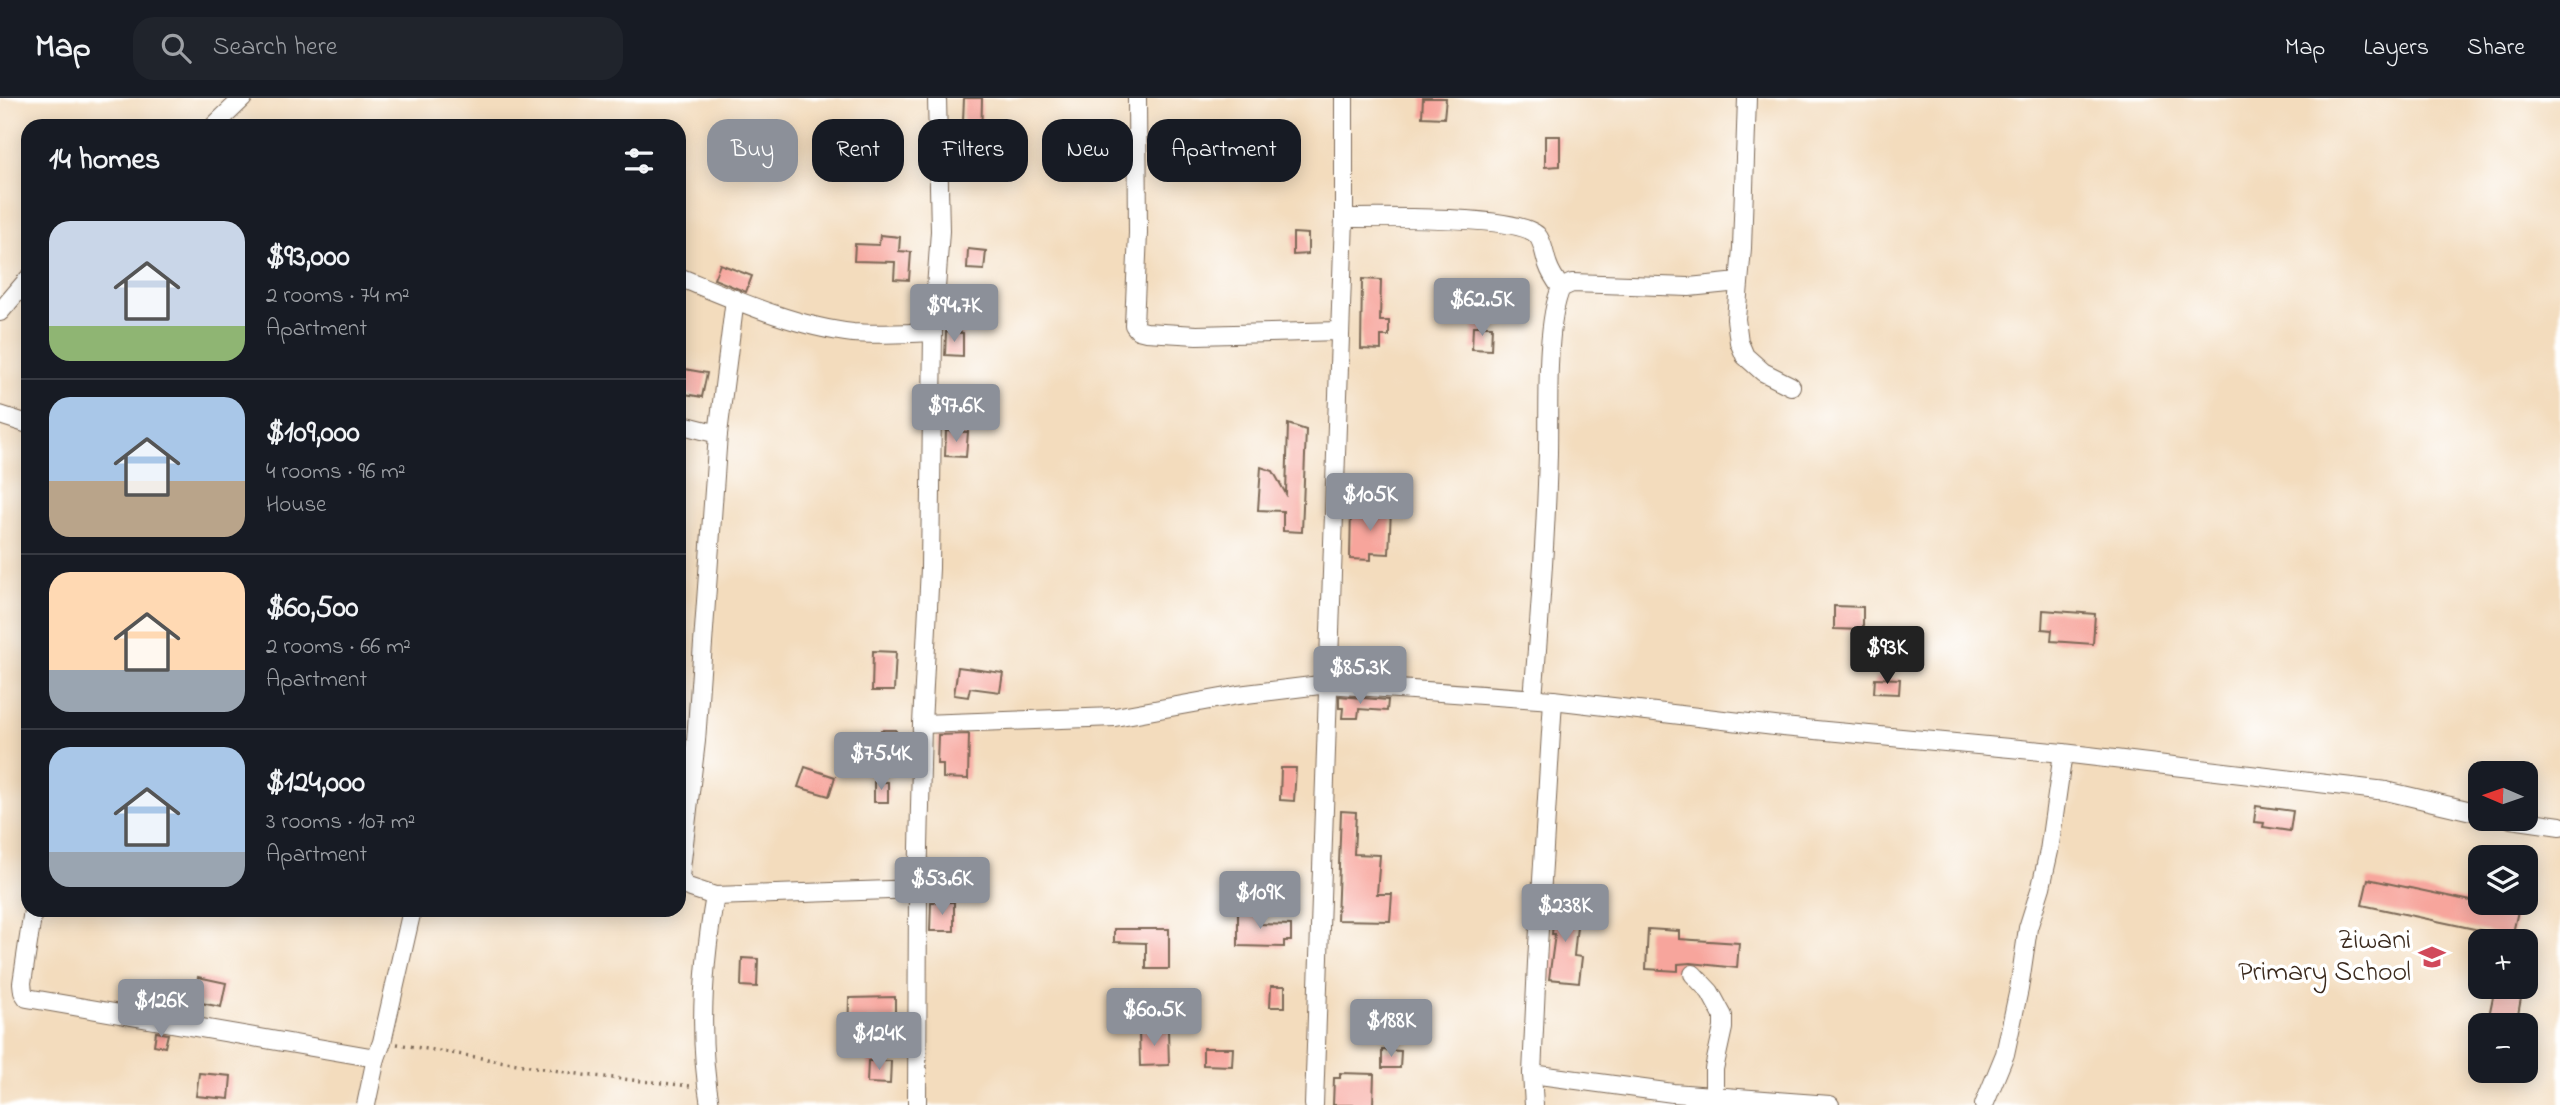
<!DOCTYPE html>
<meta charset="utf-8">
<style>
body{margin:0;font-family:"Indie Flower",sans-serif;background:#20242c;color:#f1f3f6;height:100vh;display:flex;flex-direction:column;font-size:26px;white-space:nowrap}
*{box-sizing:border-box;margin:0}
p{font-size:23px;color:#9ea1a6}
.icon{flex:none;width:38px;height:38px;fill:none;stroke:currentColor;stroke-width:2;stroke-linecap:round;stroke-linejoin:round}
.map{position:relative;flex:1;overflow:hidden}
.drawer{position:absolute;left:21px;top:21px;width:665px;height:798px;display:flex;flex-direction:column;background:#171b24;border-radius:21px;box-shadow:0 4px 18px #0003}
.drawer>*{flex:none}
.banner{position:absolute;left:707px;top:21px;width:665px;height:63px;display:flex;gap:14px}
.needle{width:46px;rotate:272deg}
.tools{position:absolute;left:2468px;top:663px;display:grid;gap:14px}
.tools a{display:grid;place-items:center;width:70px;height:70px;border-radius:14px;background:#171b24;box-shadow:0 4px 18px #0003;font-size:35px}
.price{position:absolute;translate:-50% -60px;padding:0 16px;border-radius:7px;background:#8c9099;color:#fff;font-size:23px;line-height:46px;filter:drop-shadow(0 2px 4px #0008)}
.price::after{content:'';position:absolute;left:50%;top:42px;width:21px;height:16px;margin-left:-10px;background:inherit;clip-path:polygon(0 0,100% 0,50% 100%)}
.price.active{background:#222;color:#fff}
ul{padding:0;list-style:none}
li{display:flex;align-items:center;gap:21px;height:175px;padding:0 28px}
li+li{border-top:2px solid #363941}
li span{display:grid;place-items:center;flex:none;width:196px;height:140px;border-radius:21px;color:#555}
li>.icon{margin-inline-start:auto}
span .icon{width:84px;height:84px;fill:#fffc;stroke-width:1}
li b{font-size:30px}
h2{display:flex;justify-content:space-between;align-items:center;height:84px;padding:0 28px;font-size:30px}
.tag{padding:0 24px;border-radius:21px;background:#171b24;box-shadow:0 4px 18px #0003;font-size:24px;line-height:63px}
.tag.active{background:#8c9099;color:#fff}
header{display:flex;align-items:center;gap:42px;box-sizing:border-box;height:98px;padding:0 35px;background:#171b24;border-bottom:2px solid #363941}
header strong{font-size:33px}
nav{display:flex;gap:38px;margin-inline-start:auto;font-size:24px}
.search{width:490px;height:63px;background:#20242c;display:flex;align-items:center;gap:18px;box-sizing:border-box;padding:0 24px;border-radius:21px;color:#9ea1a6;font-size:26px}
.map>svg:first-child{display:block}
</style>
<header>
<strong>Map</strong>
<div class="search"><svg class="icon" aria-label="search" viewBox="0 0 24 24"><circle cx="10" cy="10" r="6"/><path d="M15 15l6 6"/></svg>Search here</div>
<nav><a>Map</a><a>Layers</a><a>Share</a></nav>
</header>
<div class="map">
<svg width="2560" height="1007" viewBox="0 0 2560 1007">
<rect width="100%" height="100%" fill="#fff"/>
<filter id="ink" filterUnits="userSpaceOnUse"><feTurbulence type="fractalNoise" baseFrequency=".0143" numOctaves="2"/><feDisplacementMap in="SourceGraphic" scale="14" xChannelSelector="R" yChannelSelector="G"/><feConvolveMatrix kernelMatrix="1 2 1 2 8 2 1 2 1" color-interpolation-filters="sRGB"/></filter>
<filter id="wash" filterUnits="userSpaceOnUse"><feTurbulence type="fractalNoise" baseFrequency=".00686" numOctaves="4" result="noise"/><feDisplacementMap in="SourceGraphic" scale="28" xChannelSelector="R" yChannelSelector="G"/><feGaussianBlur stdDeviation="1.57" result="paint"/><feColorMatrix in="noise" values="0 0 0 0 0 0 0 0 0 0 0 0 0 0 0 0 0 1.4 0 .05"/><feComposite in="paint" operator="in"/></filter>
<g filter="url(#wash)">
<rect width="100%" height="100%" fill="#f3dcbd"/>
<g id="blocks">
<g fill="#f7a59c">
<polygon points="964,0 982,0 981,47 962,46"/>
<polygon points="1423,0 1446,0 1444,20 1422,19"/>
<polygon points="1545,38 1560,38 1560,68 1545,69"/>
<polygon points="1293,135 1308,136 1308,156 1293,157"/>
<polygon points="880,137 900,139 899,153 911,154 909,182 894,181 895,164 854,163 855,146 879,147"/>
<polygon points="968,151 986,153 984,172 967,171"/>
<polygon points="720,166 752,178 746,194 714,181"/>
<polygon points="1362,181 1381,182 1380,223 1389,223 1389,238 1381,238 1381,252 1361,251"/>
<polygon points="1473,228 1492,228 1491,252 1472,251"/>
<polygon points="946,234 963,235 963,258 945,257"/>
<polygon points="679,270 707,275 702,299 679,295"/>
<polygon points="1288,326 1306,332 1302,434 1283,433 1283,413 1258,412 1261,369 1273,373 1286,396"/>
<polygon points="946,333 968,334 966,359 945,358"/>
<polygon points="1351,411 1391,411 1389,456 1371,455 1371,462 1350,461"/>
<polygon points="1834,508 1863,509 1863,532 1834,531"/>
<polygon points="2043,512 2095,516 2093,546 2051,543 2052,532 2042,531"/>
<polygon points="873,553 896,554 894,593 872,593"/>
<polygon points="958,569 1003,575 1000,594 970,590 968,599 954,597"/>
<polygon points="1875,580 1900,581 1899,596 1874,595"/>
<polygon points="1339,598 1388,602 1387,613 1359,611 1358,620 1342,620 1343,610 1339,610"/>
<polygon points="881,632 896,632 895,665 880,665"/>
<polygon points="969,636 968,681 943,680 943,666 937,666 938,637"/>
<polygon points="805,669 835,679 829,698 798,689"/>
<polygon points="1281,670 1296,670 1294,703 1280,702"/>
<rect x="874" y="684" width="14" height="20"/>
<polygon points="2256,708 2293,713 2290,733 2263,729 2264,725 2254,724"/>
<polygon points="1341,713 1356,714 1354,756 1380,757 1377,796 1392,796 1390,823 1337,822"/>
<polygon points="2368,781 2518,813 2512,839 2362,807"/>
<polygon points="931,804 954,804 954,833 930,833"/>
<polygon points="1555,805 1579,808 1574,858 1582,859 1579,884 1549,881 1555,836 1552,836"/>
<polygon points="1238,811 1261,812 1261,826 1291,827 1291,843 1284,843 1284,849 1238,848"/>
<polygon points="1114,831 1169,831 1169,871 1146,871 1146,845 1114,844"/>
<polygon points="1648,831 1679,833 1679,841 1739,845 1737,870 1691,865 1678,866 1678,873 1646,871"/>
<polygon points="742,860 758,861 757,889 741,888"/>
<polygon points="198,879 226,885 221,909 177,900 173,914 159,911 164,883 196,888"/>
<polygon points="1271,888 1285,888 1285,909 1270,909"/>
<polygon points="2495,889 2523,889 2516,928 2487,928"/>
<polygon points="895,899 895,922 868,921 868,941 848,941 849,900"/>
<polygon points="1168,932 1169,967 1140,968 1139,933"/>
<polygon points="156,934 168,936 165,949 154,947"/>
<polygon points="1203,950 1233,950 1232,968 1203,967"/>
<polygon points="1382,952 1401,953 1400,970 1382,970"/>
<polygon points="868,963 891,963 890,986 867,985"/>
<polygon points="199,975 231,978 229,1001 196,998"/>
<polygon points="1340,975 1374,976 1373,1007 1333,1007 1334,980 1340,980"/>
</g>
</g>
</g>
<g filter="url(#ink)">
<use href="#blocks" fill-opacity="0" stroke="#7b6856" stroke-width="2"/>
<g fill="none" stroke-linecap="round" stroke-linejoin="round">
<g stroke="#7b6856" stroke-width="20">
<g id="minor">
<polyline points="1137,0 1138,135 1134,227 1138,232 1146,234 1197,237 1339,233"/>
<polyline points="1747,0 1742,150 1736,221 1739,244 1745,258 1763,274 1791,288"/>
<polyline points="214,28 243,0"/>
<path d="M1344,120C1377,120 1518,117 1537,137C1544,145 1544,157 1548,167C1551,176 1556,183 1561,190"/>
<path d="M679,179C733,201 795,229 853,235C879,237 907,235 933,234"/>
<polyline points="735,201 718,336 696,643 680,779 685,788 715,798 918,791"/>
<polyline points="0,214 28,181"/>
<polyline points="0,317 28,326"/>
<polyline points="679,326 718,336"/>
<path d="M1533,600C1540,519 1546,436 1548,355C1549,312 1545,226 1561,190L1572,185L1689,189L1739,184"/>
<polyline points="922,626 1115,619 1238,597 1328,586 1553,602 1783,629 2063,655 2386,693 2480,715"/>
<polyline points="2511,721 2560,728"/>
<polyline points="33,812 22,885 23,894 27,900 376,960"/>
<polyline points="1693,876 1710,894 1723,918 1723,930 1714,971 1714,998"/>
<polyline points="1532,976 1673,995 1830,1007"/>
<polyline points="366,1007 376,960 382,944 412,812"/>
<path d="M710,1007C698,939 703,866 715,798"/>
<polyline points="917,1007 918,791 922,626 930,470 933,234 940,133 937,0"/>
<polyline points="1314,1007 1344,120 1344,0"/>
<polyline points="1534,1007 1532,976 1537,864 1553,602"/>
<polyline points="1984,1007 2005,956 2019,891 2028,830 2041,789 2049,753 2063,655"/>
</g>
</g>
<polyline stroke="#7b6856" stroke-width="3.5" stroke-dasharray="2 5" stroke-linecap="butt" points="397,946 584,977 691,988"/>
<use href="#minor" stroke="#fff" stroke-width="18"/>
</g>
</g>
<defs>
<g id="school-bare" transform="scale(2.1)"><path d="M0-5L7-2L0 1L-7-2ZM-4 1L0 2.5L4 1V4Q0 6-4 4Z" fill="#d1495b" stroke="#fff" stroke-width="2.5" paint-order="stroke"/></g>
</defs>
<g fill-rule="evenodd">
<use href="#school-bare" x="2432" y="859"/>
</g>
<g text-anchor="middle" dominant-baseline="central" stroke-width="7" stroke-linejoin="round" paint-order="stroke">
<g font-size="28" fill="#3b2a1e" stroke="#fff" text-anchor="end">
<text x="2411" y="843">Ziwani<tspan x="2411" dy="32">Primary School</tspan></text>
</g>
</g>
</svg>
<div class="tools">
<a><svg class="needle" viewBox="-14 -14 28 28"><path d="M0-13l5 13h-10z" fill="#e53935"/><path d="M0 13l5-13h-10z" fill="#9ea1a6"/></svg></a>
<a><svg class="icon" aria-label="layers" viewBox="0 0 24 24"><path d="M12 4l9 5-9 5-9-5zM3 14l9 5 9-5"/></svg></a>
<a>+</a>
<a>−</a>
</div>
<b class="price" style="left:1482px;top:240px">$62.5K</b>
<b class="price" style="left:954px;top:246px">$94.7K</b>
<b class="price" style="left:956px;top:346px">$97.6K</b>
<b class="price" style="left:1370px;top:435px">$105K</b>
<b class="price active" style="left:1887px;top:588px">$93K</b>
<b class="price" style="left:1360px;top:608px">$85.3K</b>
<b class="price" style="left:881px;top:694px">$75.4K</b>
<b class="price" style="left:942px;top:819px">$53.6K</b>
<b class="price" style="left:1260px;top:833px">$109K</b>
<b class="price" style="left:1565px;top:846px">$238K</b>
<b class="price" style="left:161px;top:941px">$126K</b>
<b class="price" style="left:1154px;top:950px">$60.5K</b>
<b class="price" style="left:1391px;top:961px">$188K</b>
<b class="price" style="left:879px;top:974px">$124K</b>
<div class="banner">
<a class="tag active">Buy</a>
<a class="tag">Rent</a>
<a class="tag">Filters</a>
<a class="tag">New</a>
<a class="tag">Apartment</a>
</div>
<section class="drawer">
<h2>14 homes<svg class="icon" aria-label="filters" viewBox="0 0 24 24"><path d="M4 7h16M4 17h16"/><circle cx="9" cy="7" r="2"/><circle cx="15" cy="17" r="2"/></svg></h2>
<ul>
<li><span style="background:linear-gradient(#c9d6e8 75%,#8fb573 0)"><svg class="icon" aria-label="home" viewBox="0 0 24 24"><path d="M3 11l9-7 9 7M6 9v11h12V9"/></svg></span><div><b>$93,000</b><p>2 rooms · 74 m²</p><p>Apartment</p></div></li>
<li><span style="background:linear-gradient(#a9c7e8 60%,#b9a48a 0)"><svg class="icon" aria-label="home" viewBox="0 0 24 24"><path d="M3 11l9-7 9 7M6 9v11h12V9"/></svg></span><div><b>$109,000</b><p>4 rooms · 96 m²</p><p>House</p></div></li>
<li><span style="background:linear-gradient(#ffd9b3 70%,#9aa5b1 0)"><svg class="icon" aria-label="home" viewBox="0 0 24 24"><path d="M3 11l9-7 9 7M6 9v11h12V9"/></svg></span><div><b>$60,500</b><p>2 rooms · 66 m²</p><p>Apartment</p></div></li>
<li><span style="background:linear-gradient(#a9c7e8 75%,#9aa5b1 0)"><svg class="icon" aria-label="home" viewBox="0 0 24 24"><path d="M3 11l9-7 9 7M6 9v11h12V9"/></svg></span><div><b>$124,000</b><p>3 rooms · 107 m²</p><p>Apartment</p></div></li>
</ul>
</section>
</div>
